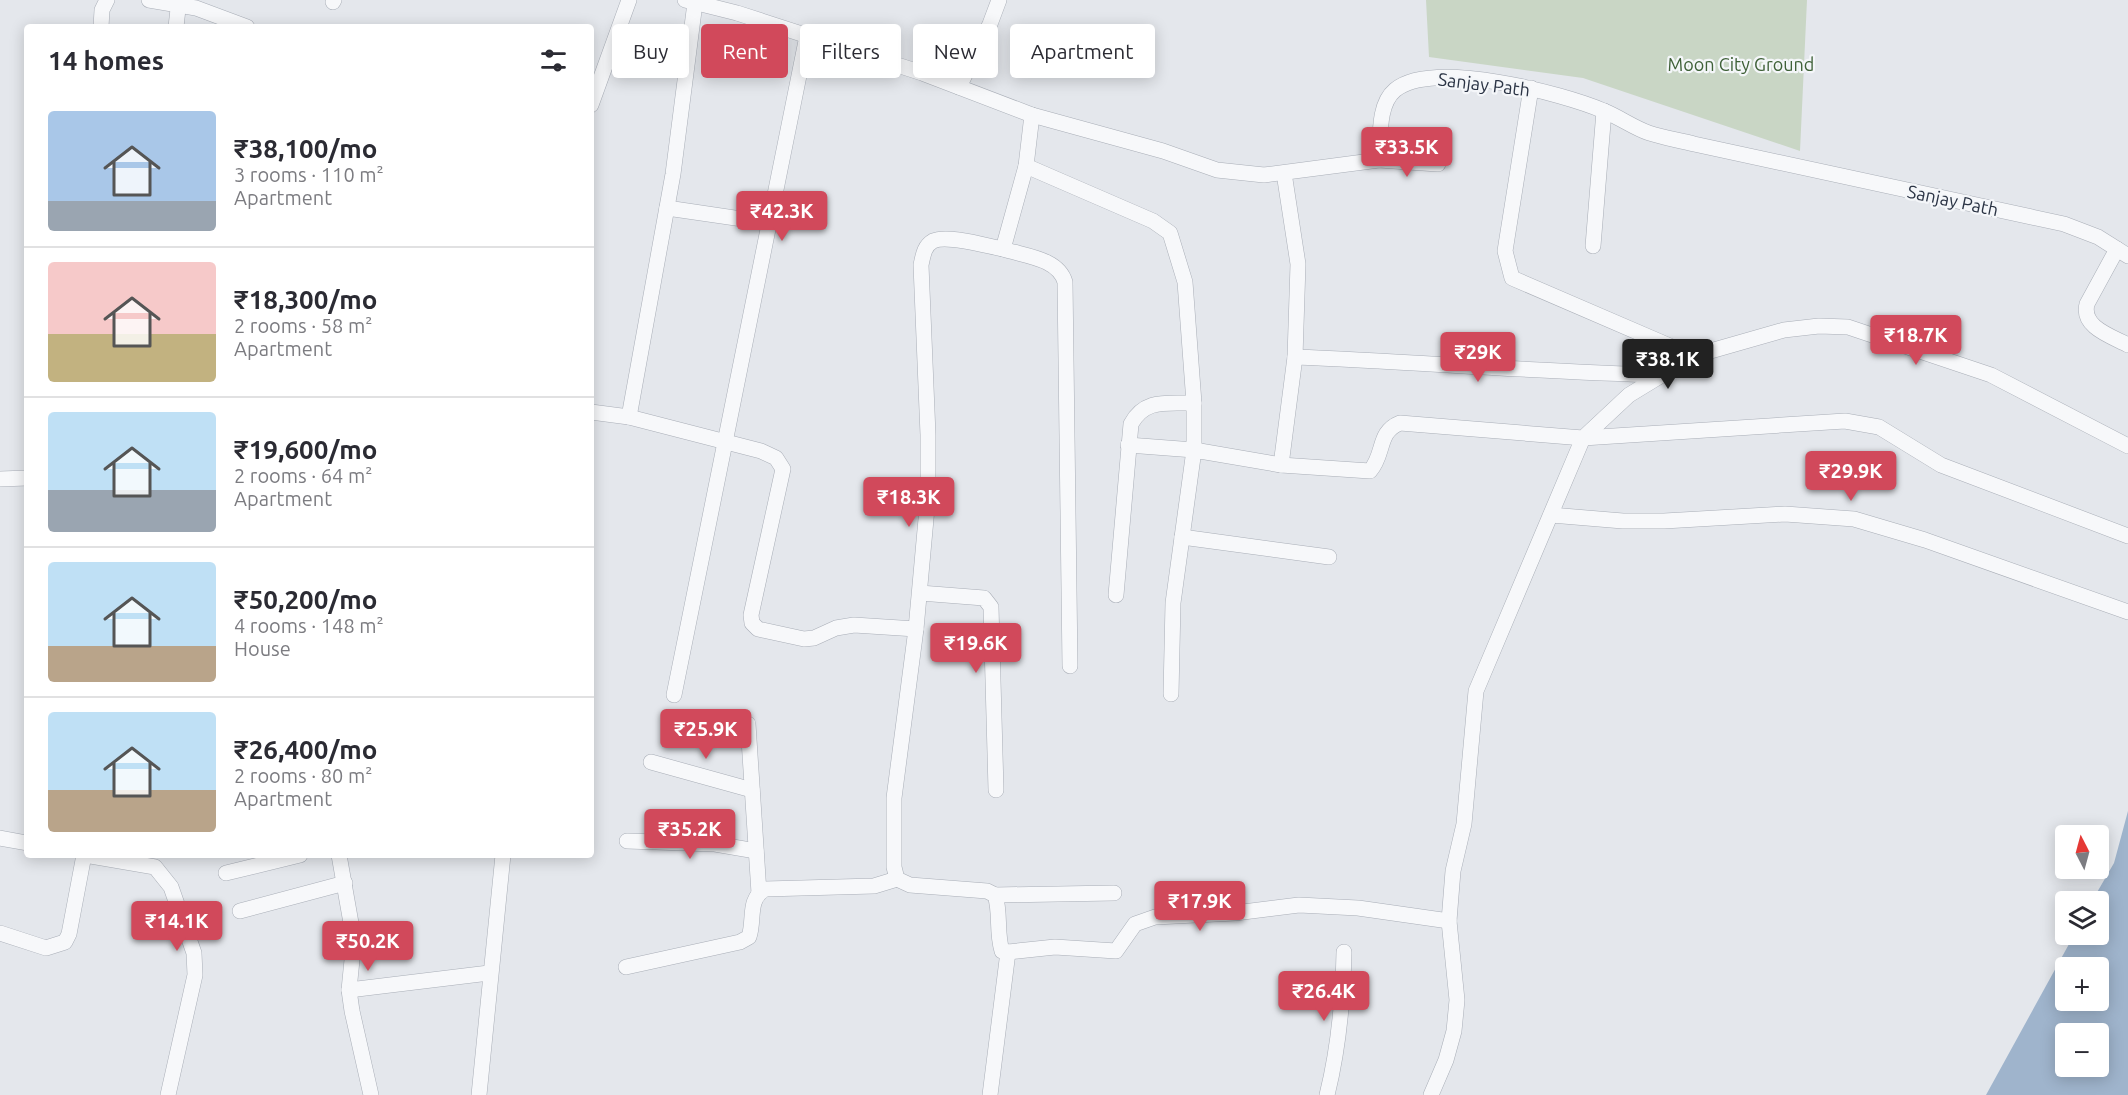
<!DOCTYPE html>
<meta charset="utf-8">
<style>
body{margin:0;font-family:Ubuntu,sans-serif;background:#f7f7f7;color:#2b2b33;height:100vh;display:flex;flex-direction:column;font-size:22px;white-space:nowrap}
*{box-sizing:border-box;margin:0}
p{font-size:20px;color:#7c7c81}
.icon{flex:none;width:33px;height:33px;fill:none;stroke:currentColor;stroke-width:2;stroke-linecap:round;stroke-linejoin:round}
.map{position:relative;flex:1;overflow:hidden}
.side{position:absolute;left:24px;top:24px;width:570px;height:834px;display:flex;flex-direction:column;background:#fff;border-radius:6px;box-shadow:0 3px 15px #0003}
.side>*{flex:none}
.top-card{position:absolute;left:612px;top:24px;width:570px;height:54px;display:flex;gap:12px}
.needle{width:39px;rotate:354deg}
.controls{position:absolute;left:2055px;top:825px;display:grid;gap:12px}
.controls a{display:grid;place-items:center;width:54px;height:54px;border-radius:6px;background:#fff;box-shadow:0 3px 15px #0003;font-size:30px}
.price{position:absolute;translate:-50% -51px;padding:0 14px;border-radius:6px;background:#d1495b;color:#fff;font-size:20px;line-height:39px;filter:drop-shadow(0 2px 3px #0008)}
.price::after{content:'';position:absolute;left:50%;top:36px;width:18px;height:14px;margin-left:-9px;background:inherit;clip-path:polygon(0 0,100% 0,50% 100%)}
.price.active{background:#222;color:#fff}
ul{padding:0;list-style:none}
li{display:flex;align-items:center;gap:18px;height:150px;padding:0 24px}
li+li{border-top:2px solid #e1e1e2}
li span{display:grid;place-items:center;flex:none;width:168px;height:120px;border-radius:6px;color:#555}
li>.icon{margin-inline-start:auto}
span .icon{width:72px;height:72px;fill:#fffc;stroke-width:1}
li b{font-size:26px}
h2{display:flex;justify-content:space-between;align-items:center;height:72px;padding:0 24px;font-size:26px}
.pill{padding:0 21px;border-radius:6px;background:#fff;box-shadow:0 3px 15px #0003;font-size:21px;line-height:54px}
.pill.active{background:#d1495b;color:#fff}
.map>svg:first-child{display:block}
</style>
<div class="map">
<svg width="2128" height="1095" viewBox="0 0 2128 1095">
<rect width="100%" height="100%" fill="#e4e7ec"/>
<polygon fill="#c9d6c5" points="1426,0 1807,0 1800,151 1583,78 1429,57"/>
<path fill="#9fb4cc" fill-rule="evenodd" d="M2128,811V1095H1986L2074,935L2098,934V902L2092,901L2114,863ZM2066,968H2098V1000H2066ZM2066,1034H2098V1066H2066Z"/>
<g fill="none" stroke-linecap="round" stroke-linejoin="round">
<g stroke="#a9aeb7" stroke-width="16">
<g id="street">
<polyline points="149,0 196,8 247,27"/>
<path d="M685,0L737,13L922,73L1032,115L1163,151L1217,170L1264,175L1379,160C1381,139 1377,105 1395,90C1432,59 1562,93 1604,111C1619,117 1634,128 1649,133C1664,138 1679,140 1694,144L2064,224L2098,237L2128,256"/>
<polyline points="333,2 334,0"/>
<polyline points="101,27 102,10 107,0"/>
<polyline points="176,27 179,0"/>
<polyline points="959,87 990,24 999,0"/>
<polyline points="591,105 629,0"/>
<path d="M1032,115L1026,166L1003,249C987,246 947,234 933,241C924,246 923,256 921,265L928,435V497L916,629L894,798V867L897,879L910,885L987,891L995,895C1001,913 996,932 1002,951L1008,952L1055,947L1116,951L1135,924L1155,917L1235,913L1299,905L1358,908L1449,921"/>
<polyline points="1379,160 1438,164"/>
<path d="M1026,166L1153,221L1170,233L1185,282L1194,403C1167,404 1145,398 1131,424L1116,595"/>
<polyline points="667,208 769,223"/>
<polyline points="1593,246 1604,111"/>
<path d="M1003,249C1024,256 1058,258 1065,282L1070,666"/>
<path d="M2117,249L2087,304C2081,327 2111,336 2128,345"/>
<polyline points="1693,356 1784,330 1819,326 1848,327 1991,375 2128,446"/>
<path d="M1295,357C1417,362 1539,372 1661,375"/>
<polyline points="591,412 629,417 761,451 776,458 783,469 751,615 752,623 758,629 804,639 814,638 836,628 854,625 916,629"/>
<polyline points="629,417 673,174 695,3"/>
<polyline points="1128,445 1194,450 1194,403"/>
<path d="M1281,465L1370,471C1385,454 1377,432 1400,423L1583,438L1629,395L1693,356L1512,278L1505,251L1531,88"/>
<polyline points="0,479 27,478"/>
<polyline points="1551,515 1623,521 1664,521 1785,514 1854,519 1925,540 2128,612"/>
<polyline points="1182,537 1329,557"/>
<polyline points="920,593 984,598 991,607 996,790"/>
<polyline points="1171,694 1173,603 1194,450 1281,465 1295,357 1298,264 1284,173"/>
<polyline points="674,695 807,36"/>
<polyline points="748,724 759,893"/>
<polyline points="651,762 752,790"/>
<polyline points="0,838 27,843"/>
<polyline points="627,841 715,844 756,851"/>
<polyline points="85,855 155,867 171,887 194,953 195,975 168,1095"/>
<polyline points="339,855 354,940 349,990 352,1011 371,1095"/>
<polyline points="226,873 300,855"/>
<polyline points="995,895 1114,893"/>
<polyline points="240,911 345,883"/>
<polyline points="0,933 46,948 65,942 69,934 84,855"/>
<path d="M626,967L740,942L749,937C755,919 747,900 765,889L874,886L897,879"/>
<polyline points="349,990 489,973"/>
<polyline points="479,1095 503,855"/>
<polyline points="990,1095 1008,952"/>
<path d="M1327,1095C1339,1047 1343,1001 1344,952"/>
<polyline points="1431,1095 1446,1060 1454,1031 1457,1000 1449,921 1453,871 1464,824 1476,691 1583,438 1845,421 1879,427 1941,465 2128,536"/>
</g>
</g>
<use href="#street" stroke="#f7f8fa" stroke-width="15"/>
</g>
<g text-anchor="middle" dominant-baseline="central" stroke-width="4.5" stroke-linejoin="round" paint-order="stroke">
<g font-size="18" fill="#3f6138" stroke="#f4f6f9">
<text x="1741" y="64">Moon City Ground</text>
</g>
<g font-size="18" fill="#2b3445" stroke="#f4f6f9">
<text transform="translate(1484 84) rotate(7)">Sanjay Path</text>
<text transform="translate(1953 200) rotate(12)">Sanjay Path</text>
</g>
</g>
</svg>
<div class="controls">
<a><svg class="needle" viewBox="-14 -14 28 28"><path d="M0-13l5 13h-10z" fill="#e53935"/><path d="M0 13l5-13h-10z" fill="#7c7c81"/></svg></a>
<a><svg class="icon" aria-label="layers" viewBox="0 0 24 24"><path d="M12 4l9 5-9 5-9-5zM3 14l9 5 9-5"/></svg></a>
<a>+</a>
<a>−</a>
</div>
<b class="price" style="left:1407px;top:178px">₹33.5K</b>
<b class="price" style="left:782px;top:242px">₹42.3K</b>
<b class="price" style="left:1916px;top:366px">₹18.7K</b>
<b class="price" style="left:1478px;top:383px">₹29K</b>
<b class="price active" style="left:1668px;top:390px">₹38.1K</b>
<b class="price" style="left:1851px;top:502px">₹29.9K</b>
<b class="price" style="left:909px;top:528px">₹18.3K</b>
<b class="price" style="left:976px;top:674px">₹19.6K</b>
<b class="price" style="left:706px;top:760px">₹25.9K</b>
<b class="price" style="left:690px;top:860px">₹35.2K</b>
<b class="price" style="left:1200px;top:932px">₹17.9K</b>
<b class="price" style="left:177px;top:952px">₹14.1K</b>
<b class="price" style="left:368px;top:972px">₹50.2K</b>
<b class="price" style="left:1324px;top:1022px">₹26.4K</b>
<div class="top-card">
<a class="pill">Buy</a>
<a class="pill active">Rent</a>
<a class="pill">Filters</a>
<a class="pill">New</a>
<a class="pill">Apartment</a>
</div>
<section class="side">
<h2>14 homes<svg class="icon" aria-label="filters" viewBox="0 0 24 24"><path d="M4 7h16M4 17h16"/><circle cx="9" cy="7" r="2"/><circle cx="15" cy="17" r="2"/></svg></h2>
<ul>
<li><span style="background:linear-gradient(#a9c7e8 75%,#9aa5b1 0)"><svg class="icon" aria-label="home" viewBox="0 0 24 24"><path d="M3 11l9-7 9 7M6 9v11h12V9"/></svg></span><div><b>₹38,100/mo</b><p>3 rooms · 110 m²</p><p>Apartment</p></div></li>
<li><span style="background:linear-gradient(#f6c9c9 60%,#c2b280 0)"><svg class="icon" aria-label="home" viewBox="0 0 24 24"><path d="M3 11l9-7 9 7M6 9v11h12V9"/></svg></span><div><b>₹18,300/mo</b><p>2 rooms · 58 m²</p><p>Apartment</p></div></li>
<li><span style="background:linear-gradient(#bfe0f5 65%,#9aa5b1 0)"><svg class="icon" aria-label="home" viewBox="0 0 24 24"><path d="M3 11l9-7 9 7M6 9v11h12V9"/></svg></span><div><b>₹19,600/mo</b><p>2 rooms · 64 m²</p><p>Apartment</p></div></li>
<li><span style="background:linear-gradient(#bfe0f5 70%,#b9a48a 0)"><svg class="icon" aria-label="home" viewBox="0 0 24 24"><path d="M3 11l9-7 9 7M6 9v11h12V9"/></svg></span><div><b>₹50,200/mo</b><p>4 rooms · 148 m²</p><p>House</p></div></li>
<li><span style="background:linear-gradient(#bfe0f5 65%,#b9a48a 0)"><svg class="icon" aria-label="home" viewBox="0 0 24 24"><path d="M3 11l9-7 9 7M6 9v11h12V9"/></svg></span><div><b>₹26,400/mo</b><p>2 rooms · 80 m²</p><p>Apartment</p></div></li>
</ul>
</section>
</div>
